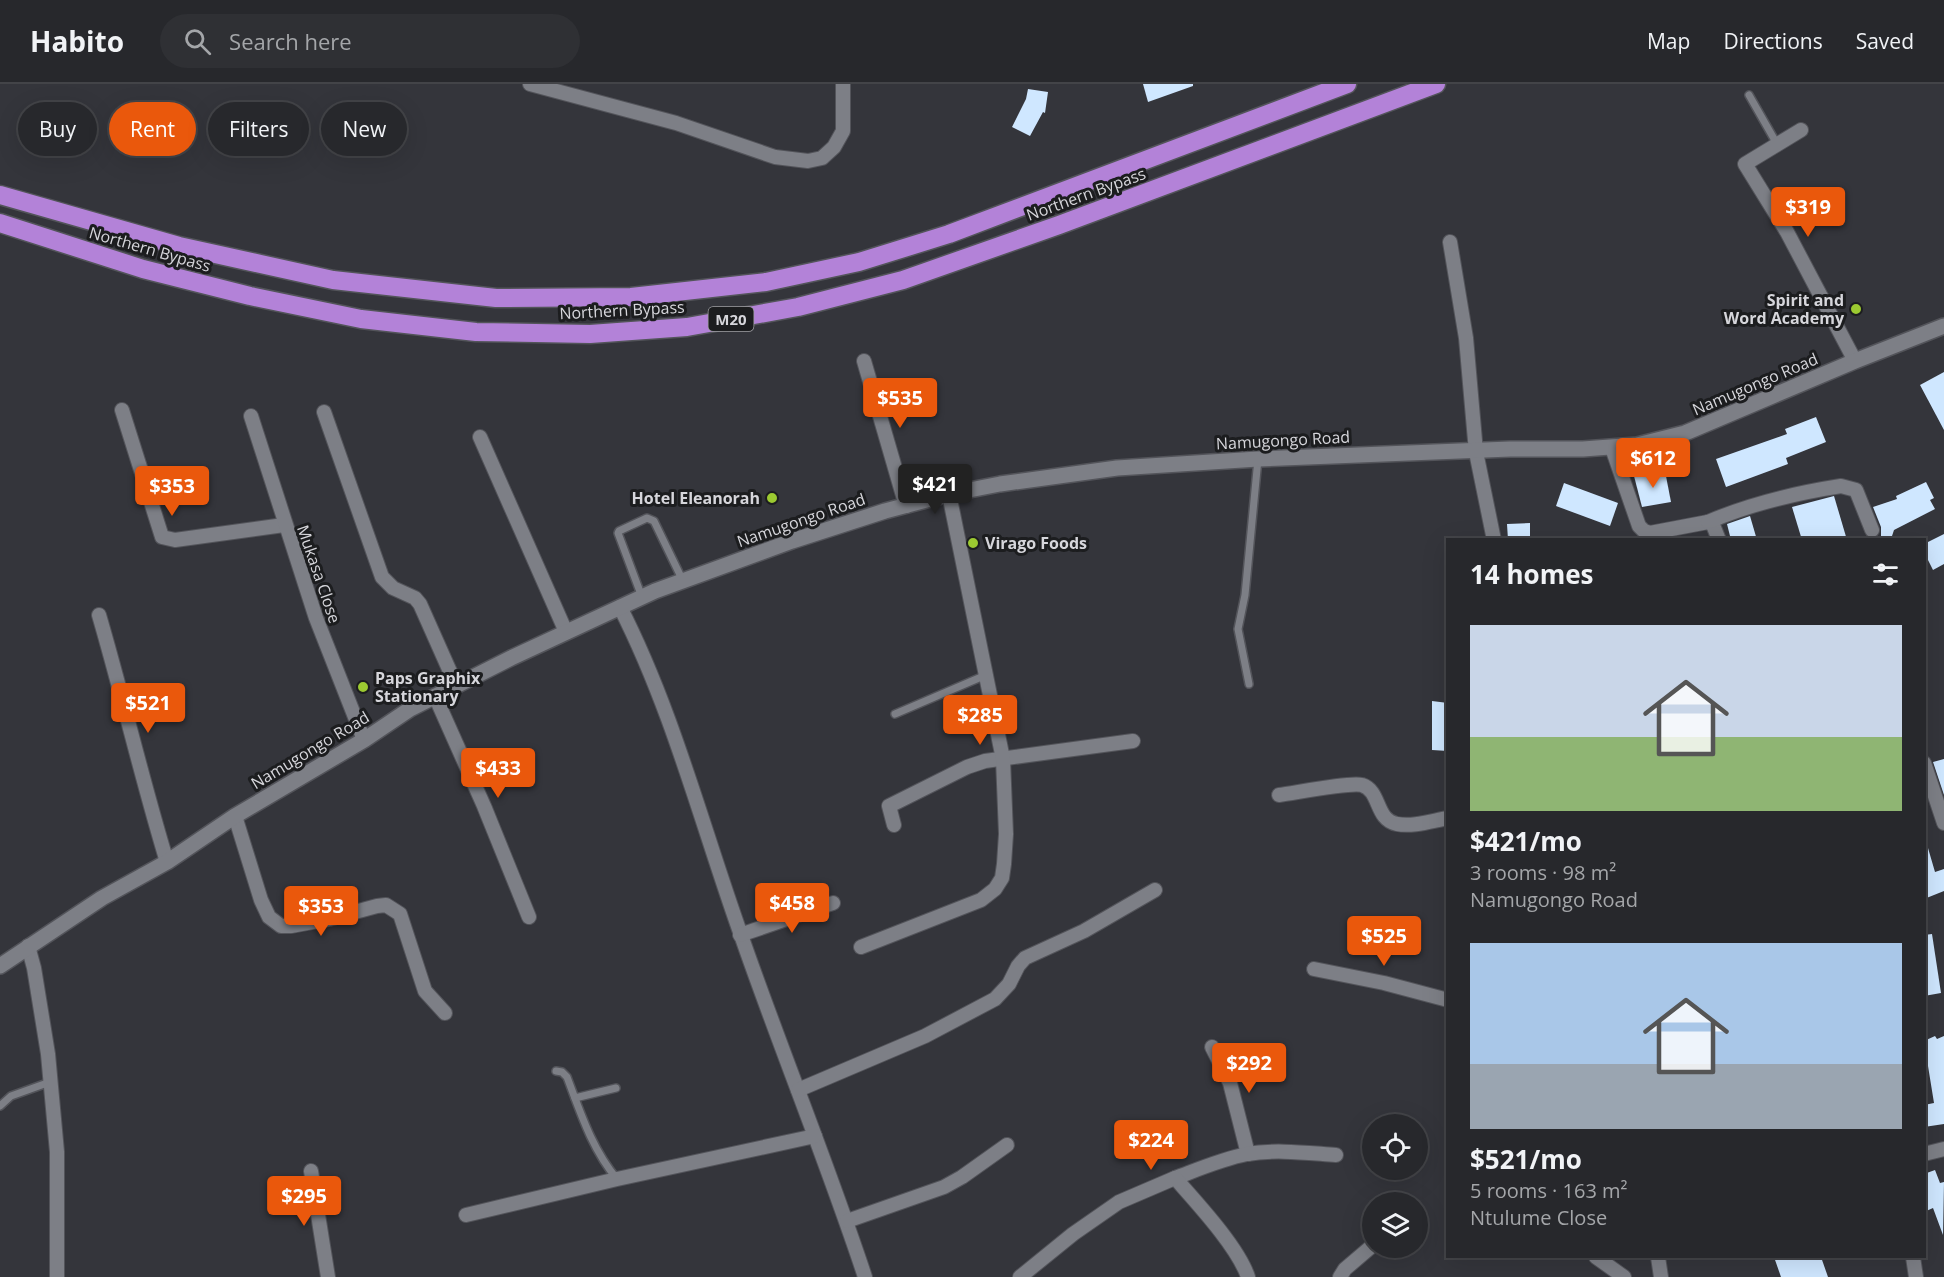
<!DOCTYPE html>
<meta charset="utf-8">
<style>
body{margin:0;font-family:"Open Sans",sans-serif;background:#2f3034;color:#f1f3f6;height:100vh;display:flex;flex-direction:column;font-size:22px;white-space:nowrap}
*{box-sizing:border-box;margin:0}
p{font-size:20px;color:#a4a6a9}
.icon{flex:none;width:33px;height:33px;fill:none;stroke:currentColor;stroke-width:2;stroke-linecap:round;stroke-linejoin:round}
.map{position:relative;flex:1;overflow:hidden}
.details{position:absolute;left:1446px;top:454px;width:480px;height:720px;display:flex;flex-direction:column;background:#27282c;border-radius:0px;box-shadow:0 6px 24px #0002,0 0 0 2px #434448}
.details>*{flex:none}
.banner{position:absolute;left:18px;top:18px;width:570px;height:54px;display:flex;gap:12px}
.tools{position:absolute;left:1362px;top:1030px;display:grid;gap:12px}
.tools a{display:grid;place-items:center;width:66px;height:66px;border-radius:50%;background:#27282c;box-shadow:0 6px 24px #0002,0 0 0 2px #434448;font-size:30px}
.price{position:absolute;translate:-50% -51px;padding:0 14px;border-radius:6px;background:#ea580c;color:#fff;font-size:20px;line-height:39px;filter:drop-shadow(0 2px 3px #0008)}
.price::after{content:'';position:absolute;left:50%;top:36px;width:18px;height:14px;margin-left:-9px;background:inherit;clip-path:polygon(0 0,100% 0,50% 100%)}
.price.active{background:#222;color:#fff}
ul{padding:0;list-style:none}
li{display:grid;align-content:center;gap:12px;height:318px;padding:0 24px}
li span{display:grid;place-items:center;height:186px;border-radius:0px;color:#555}
li>.icon{margin-inline-start:auto}
span .icon{width:108px;height:108px;fill:#fffc;stroke-width:1}
li b{font-size:26px}
h2{display:flex;justify-content:space-between;align-items:center;height:72px;padding:0 24px;font-size:26px}
.tag{padding:0 21px;border-radius:27px;background:#27282c;box-shadow:0 6px 24px #0002,0 0 0 2px #434448;font-size:21px;line-height:54px}
.tag.active{background:#ea580c;color:#fff}
header{display:flex;align-items:center;gap:36px;box-sizing:border-box;height:84px;padding:0 30px;background:#27282c;border-bottom:2px solid #434448}
header strong{font-size:28px}
nav{display:flex;gap:33px;margin-inline-start:auto;font-size:21px}
.search{width:420px;height:54px;background:#2f3034;display:flex;align-items:center;gap:15px;box-sizing:border-box;padding:0 21px;border-radius:33px;color:#a4a6a9;font-size:22px}
.map>svg:first-child{display:block}
</style>
<header>
<strong>Habito</strong>
<div class="search"><svg class="icon" aria-label="search" viewBox="0 0 24 24"><circle cx="10" cy="10" r="6"/><path d="M15 15l6 6"/></svg>Search here</div>
<nav><a>Map</a><a>Directions</a><a>Saved</a></nav>
</header>
<div class="map">
<svg width="1944" height="1193" viewBox="0 0 1944 1193">
<rect width="100%" height="100%" fill="#34353b"/>
<g fill="#cfe7ff">
<polygon points="1143,0 1193,0 1193,2 1148,18"/>
<polygon points="1028,5 1048,8 1045,29 1043,28 1030,52 1012,43 1026,15"/>
<polygon points="1944,288 1944,346 1920,301"/>
<polygon points="1816,333 1826,358 1786,374 1788,380 1726,403 1716,375 1787,350 1785,345"/>
<polygon points="1665,387 1671,418 1642,423 1634,392"/>
<polygon points="1926,398 1934,414 1930,416 1935,425 1894,446 1892,452 1881,456 1881,443 1873,423 1897,415 1896,412"/>
<polygon points="1564,399 1618,419 1610,442 1556,422"/>
<polygon points="1834,412 1847,456 1802,456 1792,423"/>
<polygon points="1750,432 1757,456 1731,456 1727,440"/>
<polygon points="1530,439 1530,456 1508,456 1507,440"/>
<polygon points="1944,450 1944,480 1933,486 1924,468 1924,460"/>
<polygon points="1432,617 1448,619 1448,667 1432,666"/>
<polygon points="1944,675 1944,711 1933,678"/>
<polygon points="1928,764 1935,788 1944,785 1944,807 1924,815 1924,765"/>
<polygon points="1932,850 1941,909 1924,912 1924,851"/>
<polygon points="1935,952 1937,955 1944,952 1944,1040 1924,1043 1924,1021 1934,1019 1928,982 1924,984 1924,957"/>
<polygon points="1935,1086 1940,1099 1944,1098 1943,1151 1933,1124 1924,1128 1924,1090"/>
<polygon points="1774,1173 1821,1173 1828,1193 1781,1193"/>
</g>
<g fill="none" stroke-linecap="round" stroke-linejoin="round">
<g stroke="#53545a" stroke-width="10">
<g id="lane">
<polyline points="1749,11 1777,60"/>
<polyline points="642,513 618,449 619,447 647,434 654,437 683,497"/>
<polyline points="1249,600 1238,545 1245,511 1258,375"/>
<polyline points="895,630 986,591"/>
<path d="M556,987L562,988L567,993C581,1030 592,1065 617,1095"/>
<polyline points="575,1014 616,1004"/>
<polyline points="0,1022 11,1012 50,998"/>
</g>
</g>
<g stroke="#53545a" stroke-width="16">
<g id="street">
<polyline points="530,0 676,39 775,73 808,77 822,74 834,63 843,47 843,0"/>
<polyline points="1801,46 1745,80 1787,148 1855,277"/>
<polyline points="1450,158 1466,254 1476,368 1494,456"/>
<polyline points="864,277 906,422"/>
<polyline points="122,326 162,453 175,456 284,441"/>
<polyline points="324,328 382,493 393,504 415,514 420,520 456,601"/>
<polyline points="251,332 316,534 364,656"/>
<polyline points="480,353 566,548"/>
<polyline points="1612,364 1639,442 1644,447 1650,449 1708,438 1713,441 1719,456"/>
<path d="M1708,438C1750,420 1796,409 1841,402L1856,406L1872,446"/>
<path d="M620,523C673,627 702,742 741,851C781,966 827,1078 865,1193"/>
<path d="M99,531C123,613 142,696 167,778"/>
<polyline points="435,612 484,722 529,833"/>
<polyline points="1924,679 1944,739"/>
<path d="M1279,711C1295,709 1350,698 1362,701C1381,707 1375,736 1397,740C1413,743 1431,737 1448,734"/>
<polyline points="235,732 261,816 269,833 281,842 291,842 329,835 377,822 386,821 400,830 425,907 445,929"/>
<polyline points="894,741 889,722 967,683 985,677 1133,657"/>
<polyline points="740,851 833,819"/>
<polyline points="28,862 34,884 48,970 57,1068 57,1193"/>
<polyline points="861,863 981,816 995,805 1002,794 1004,780 1006,750 1003,675 949,410"/>
<polyline points="1314,885 1384,899 1448,916"/>
<polyline points="1212,963 1230,999 1248,1070"/>
<polyline points="798,1006 925,952 995,915 1009,900 1018,882 1025,874 1084,847 1155,806"/>
<polyline points="1924,1070 1944,1065"/>
<polyline points="311,1087 328,1193"/>
<path d="M1175,1094C1199,1085 1222,1075 1247,1070C1276,1065 1307,1069 1336,1071"/>
<polyline points="466,1131 617,1095 815,1052"/>
<polyline points="847,1137 944,1103 962,1093 1007,1061"/>
<polyline points="1596,1173 1624,1193"/>
<polyline points="1658,1173 1661,1193"/>
<polyline points="1913,1173 1916,1193"/>
<path d="M1020,1193L1073,1150L1119,1118L1175,1094C1197,1119 1238,1163 1248,1193"/>
<polyline points="1340,1193 1345,1185 1372,1162"/>
</g>
</g>
<g stroke="#53545a" stroke-width="18">
<polyline id="secondary" points="0,882 102,814 167,778 235,732 364,656 410,625 511,574 655,507 792,457 885,427 949,410 1000,400 1117,384 1258,375 1510,365 1583,365 1637,361 1685,349 1855,277 1944,242"/>
</g>
<g stroke="#53545a" stroke-width="21">
<g id="highway">
<polyline points="0,111 179,162 333,196 496,214 631,213 766,198 859,178 949,150 1347,0"/>
<polyline points="0,139 143,185 250,212 361,235 476,248 590,250 687,243 798,223 903,196 1059,141 1436,0"/>
</g>
</g>
<use href="#lane" stroke="#7d7f86" stroke-width="7"/>
<use href="#street" stroke="#7d7f86" stroke-width="14"/>
<use href="#secondary" stroke="#7d7f86" stroke-width="15"/>
<use href="#highway" stroke="#b382d8" stroke-width="18"/>
</g>
<g fill="#9cca31" stroke="#1c1d1f" stroke-width="2">
<circle cx="1856" cy="225" r="6"/>
<circle cx="772" cy="414" r="6"/>
<circle cx="973" cy="459" r="6"/>
<circle cx="363" cy="603" r="6"/>
</g>
<g text-anchor="middle" dominant-baseline="central" stroke-width="6" stroke-linejoin="round" paint-order="stroke">
<rect fill="#1c1d1f" stroke="#9e9ea3" stroke-width="1.5" x="708.5" y="223" width="45" height="24" rx="4.5"/>
<g font-size="15" font-weight="bold" fill="#d6d6db">
<text x="731" y="235">M20</text>
</g>
<g font-size="16" fill="#d6d6db" stroke="#1c1d1f">
<text transform="translate(1086 110) rotate(-20)">Northern Bypass</text>
<text transform="translate(150 165) rotate(16)">Northern Bypass</text>
<text transform="translate(622 226) rotate(-3)">Northern Bypass</text>
<text transform="translate(1755 300) rotate(-23)">Namugongo Road</text>
<text transform="translate(1283 356) rotate(-3)">Namugongo Road</text>
<text transform="translate(801 436) rotate(-19)">Namugongo Road</text>
<text transform="translate(319 490) rotate(71)">Mukasa Close</text>
<text transform="translate(310 666) rotate(-31)">Namugongo Road</text>
</g>
<g font-size="16" font-weight="bold" fill="#d6d6db" stroke="#1c1d1f" text-anchor="end">
<text x="1844" y="216">Spirit and<tspan x="1844" dy="18">Word Academy</tspan></text>
<text x="760" y="414">Hotel Eleanorah</text>
<text x="985" y="459" text-anchor="start">Virago Foods</text>
<text x="375" y="594" text-anchor="start">Paps Graphix<tspan x="375" dy="18">Stationary</tspan></text>
</g>
</g>
</svg>
<div class="tools">
<a><svg class="icon" aria-label="locate" viewBox="0 0 24 24"><circle cx="12" cy="12" r="6"/><path d="M12 2v4M12 18v4M2 12h4M18 12h4"/></svg></a>
<a><svg class="icon" aria-label="layers" viewBox="0 0 24 24"><path d="M12 4l9 5-9 5-9-5zM3 14l9 5 9-5"/></svg></a>
</div>
<b class="price" style="left:1808px;top:154px">$319</b>
<b class="price" style="left:900px;top:345px">$535</b>
<b class="price" style="left:1653px;top:405px">$612</b>
<b class="price active" style="left:935px;top:431px">$421</b>
<b class="price" style="left:172px;top:433px">$353</b>
<b class="price" style="left:148px;top:650px">$521</b>
<b class="price" style="left:980px;top:662px">$285</b>
<b class="price" style="left:498px;top:715px">$433</b>
<b class="price" style="left:792px;top:850px">$458</b>
<b class="price" style="left:321px;top:853px">$353</b>
<b class="price" style="left:1384px;top:883px">$525</b>
<b class="price" style="left:1249px;top:1010px">$292</b>
<b class="price" style="left:1151px;top:1087px">$224</b>
<b class="price" style="left:304px;top:1143px">$295</b>
<div class="banner">
<a class="tag">Buy</a>
<a class="tag active">Rent</a>
<a class="tag">Filters</a>
<a class="tag">New</a>
</div>
<section class="details">
<h2>14 homes<svg class="icon" aria-label="filters" viewBox="0 0 24 24"><path d="M4 7h16M4 17h16"/><circle cx="9" cy="7" r="2"/><circle cx="15" cy="17" r="2"/></svg></h2>
<ul>
<li><span style="background:linear-gradient(#c9d6e8 60%,#8fb573 0)"><svg class="icon" aria-label="home" viewBox="0 0 24 24"><path d="M3 11l9-7 9 7M6 9v11h12V9"/></svg></span><div><b>$421/mo</b><p>3 rooms · 98 m²</p><p>Namugongo Road</p></div></li>
<li><span style="background:linear-gradient(#a9c7e8 65%,#9aa5b1 0)"><svg class="icon" aria-label="home" viewBox="0 0 24 24"><path d="M3 11l9-7 9 7M6 9v11h12V9"/></svg></span><div><b>$521/mo</b><p>5 rooms · 163 m²</p><p>Ntulume Close</p></div></li>
</ul>
</section>
</div>
